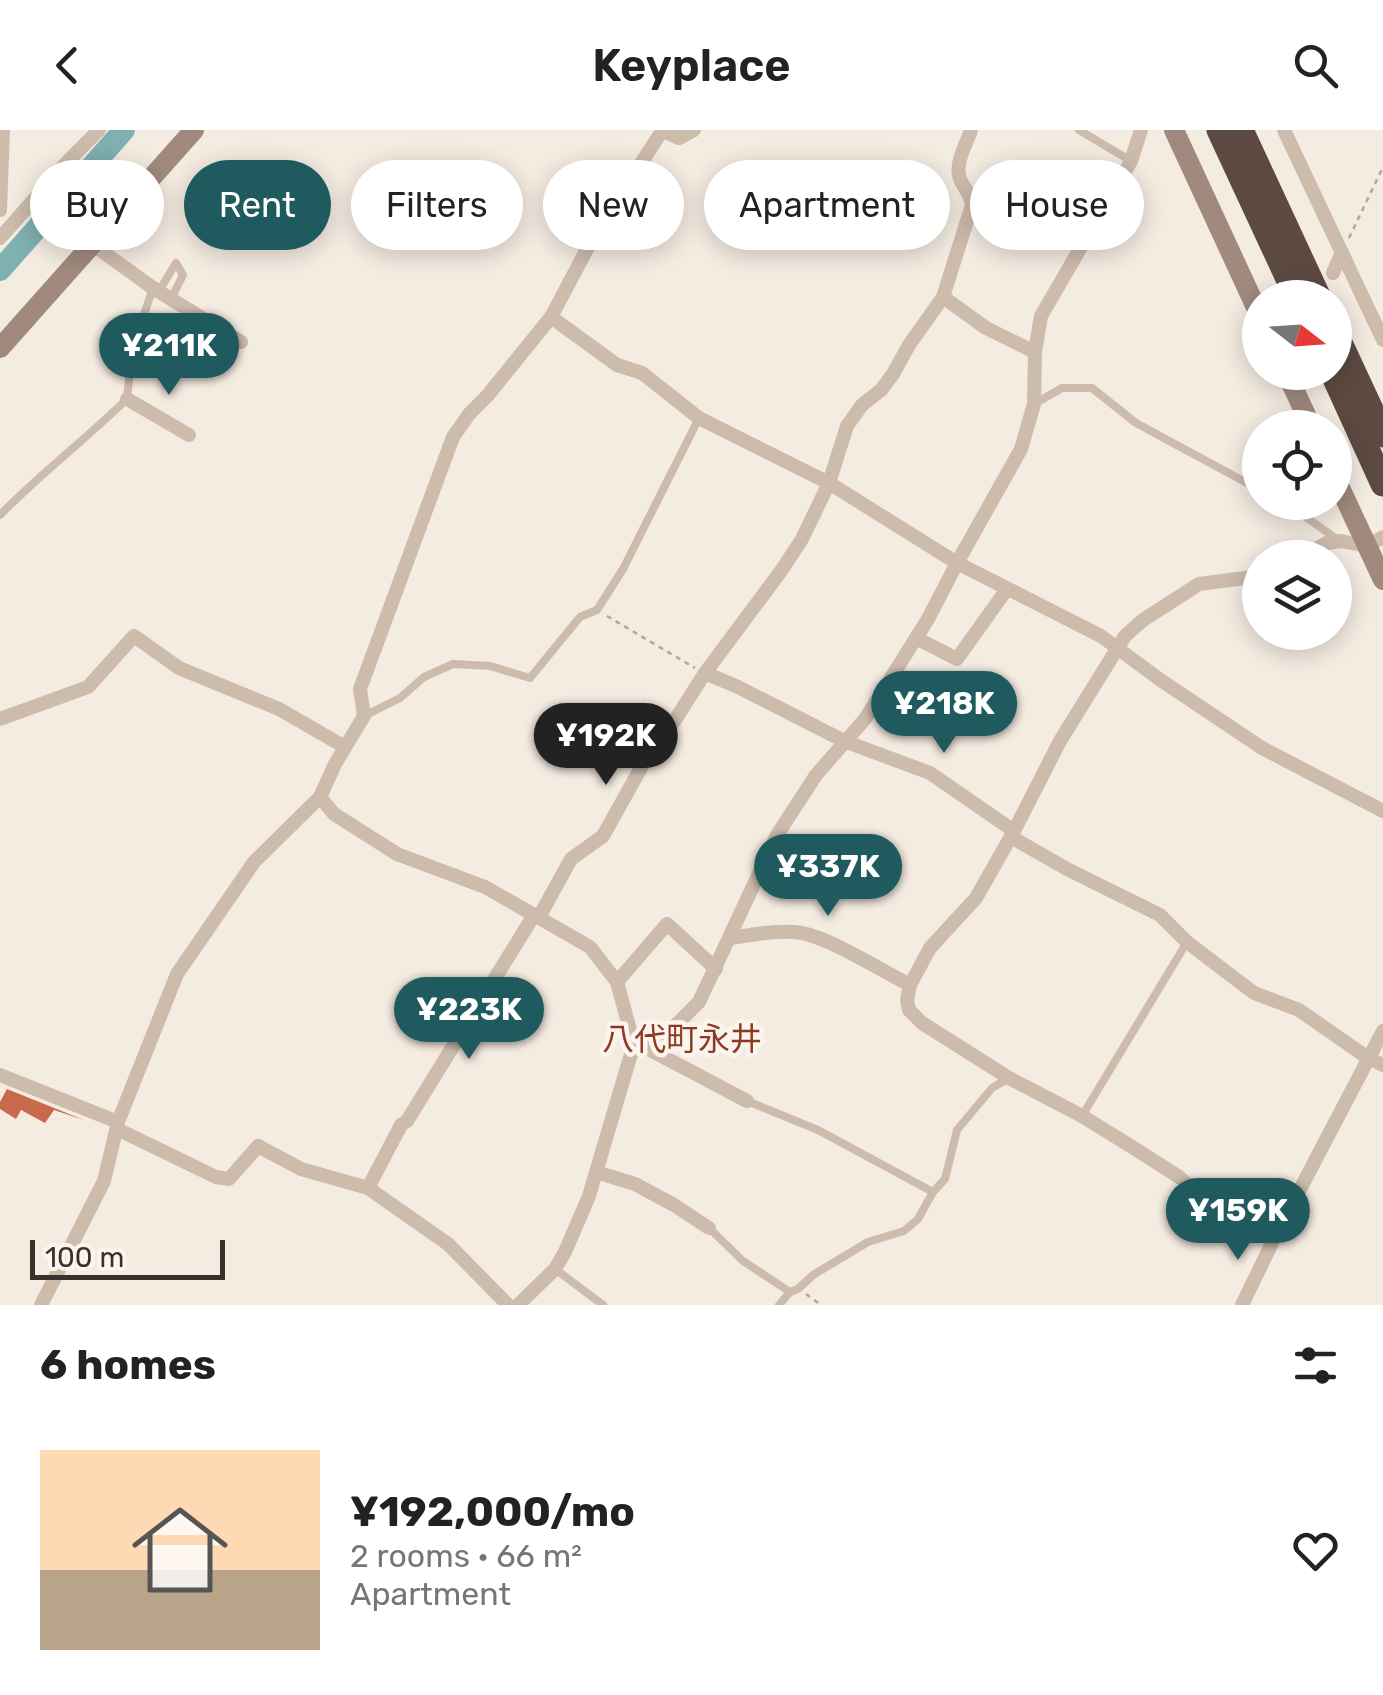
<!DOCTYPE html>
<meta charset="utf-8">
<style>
body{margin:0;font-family:Rubik,"Noto Sans JP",sans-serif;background:#f2f2f2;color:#222;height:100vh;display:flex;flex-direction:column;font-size:38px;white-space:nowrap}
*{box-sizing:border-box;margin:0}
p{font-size:32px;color:#767676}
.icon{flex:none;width:55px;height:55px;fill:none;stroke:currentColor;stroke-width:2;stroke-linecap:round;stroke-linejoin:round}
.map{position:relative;height:1175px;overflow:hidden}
.details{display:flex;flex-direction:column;background:#fff;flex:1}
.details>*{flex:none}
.banner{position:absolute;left:30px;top:30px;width:1325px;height:90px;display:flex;gap:20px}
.needle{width:65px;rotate:107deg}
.fabs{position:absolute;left:1242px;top:150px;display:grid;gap:20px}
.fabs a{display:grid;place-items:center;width:110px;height:110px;border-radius:50%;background:#fff;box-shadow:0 5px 25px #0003;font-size:50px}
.scale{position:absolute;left:30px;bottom:25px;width:195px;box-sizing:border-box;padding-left:10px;border:5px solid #3b302b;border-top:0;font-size:28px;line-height:35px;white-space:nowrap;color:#3b302b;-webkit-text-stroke:8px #fbf5ee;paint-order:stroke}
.price{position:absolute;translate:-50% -85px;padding:0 22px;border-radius:35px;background:#1f5a5e;color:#fff;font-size:32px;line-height:65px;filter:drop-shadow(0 2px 5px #0008)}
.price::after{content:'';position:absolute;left:50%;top:60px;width:30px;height:22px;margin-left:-15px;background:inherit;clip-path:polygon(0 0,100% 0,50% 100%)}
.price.selected{background:#222;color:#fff}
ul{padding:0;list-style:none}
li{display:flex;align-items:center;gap:30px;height:250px;padding:0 40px}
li+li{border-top:2px solid #e0e0e0}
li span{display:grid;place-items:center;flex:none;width:280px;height:200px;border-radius:0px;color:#555}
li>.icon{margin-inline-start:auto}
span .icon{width:120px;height:120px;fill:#fffc;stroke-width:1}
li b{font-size:42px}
h2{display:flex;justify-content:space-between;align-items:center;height:120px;padding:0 40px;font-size:42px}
.chip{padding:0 35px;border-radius:45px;background:#fff;box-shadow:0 5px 25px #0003;font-size:35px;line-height:90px}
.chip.selected{background:#1f5a5e;color:#fff}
header{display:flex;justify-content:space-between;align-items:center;height:130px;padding:0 40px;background:#fff;font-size:45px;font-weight:600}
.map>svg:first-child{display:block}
</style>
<header><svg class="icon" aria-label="back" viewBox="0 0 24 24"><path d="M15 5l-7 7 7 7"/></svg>Keyplace<svg class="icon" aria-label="search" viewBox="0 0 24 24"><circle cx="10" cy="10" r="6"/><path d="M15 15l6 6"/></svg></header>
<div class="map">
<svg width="1383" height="1175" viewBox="0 0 1383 1175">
<rect width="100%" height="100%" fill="#f4ebe1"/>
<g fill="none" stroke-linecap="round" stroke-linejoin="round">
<polyline stroke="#7fb0b2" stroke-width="22" points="0,140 124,0"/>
</g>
<polygon fill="#c8694b" points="7,959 84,990 54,980 45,993 21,980 16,989 0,979 0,972"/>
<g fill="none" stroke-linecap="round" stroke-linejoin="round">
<g stroke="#b9a596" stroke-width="2.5" stroke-dasharray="5 5" stroke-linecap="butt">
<polyline points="1349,108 1383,37"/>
<polyline points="607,486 695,538"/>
<polyline points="806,1164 821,1175"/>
</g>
<g stroke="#cdbbac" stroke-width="8">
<polyline points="1079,0 1131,31"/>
<polyline points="159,161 176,133 183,145 171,169"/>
<polyline points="1034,274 1062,258 1092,258 1136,293 1260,360"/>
<polyline points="1284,372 1337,409"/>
<path d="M0,385C40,344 86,309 127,269L132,220L153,158"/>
<polyline points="364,586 400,568 424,547 453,534 490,536 530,548 580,487 597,480 623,439 699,288"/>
<polyline points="747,971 818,1000 933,1062"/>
<polyline points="1082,986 1187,812"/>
<polyline points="709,1098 743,1131 790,1162"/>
<polyline points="555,1139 603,1175"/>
<polyline points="779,1175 790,1162 798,1159 813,1145 868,1112 904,1101 918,1089 933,1062 945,1049 957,1000 992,958 1009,948"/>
</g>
<g stroke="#cdbbac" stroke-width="14">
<polyline points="661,0 679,8 694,0"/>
<polyline points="1284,0 1383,210"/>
<polyline points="0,80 3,0"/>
<polyline points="0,108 68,31 99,0"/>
<polyline points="92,114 153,158 241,212"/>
<polyline points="1333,143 1342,122"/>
<path d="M943,167L972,75C970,64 966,61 961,51C953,36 966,15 971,0"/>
<polyline points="551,187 617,235 642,243 699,288 829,353 957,433 1101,506 1159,549 1262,618 1383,681"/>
<polyline points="127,269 189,305"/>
<polyline points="1299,428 1327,413 1341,411 1367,416 1383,407"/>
<polyline points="1260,446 1199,454 1143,490 1125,506 1060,611 1014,701 976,768 930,818 910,855 907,870 909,880 922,893 1009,948 1082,986 1137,1020 1179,1047 1210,1073 1274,1109"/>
<polyline points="916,508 957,529 1007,459"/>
<polyline points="705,543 738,557 844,611 930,643 1014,701"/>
<polyline points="0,589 88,557 134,506 179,538 279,579 345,617"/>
<polyline points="320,667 334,684 397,724 485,757 590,817 617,852 630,900 641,915 747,971"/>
<polyline points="1011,707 1067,739 1160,785 1187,812 1254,863 1299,880 1368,928 1383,935"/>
<polyline points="539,787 571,729 603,706 647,627 675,590 705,543 781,441 802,409 829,353 847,296 862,275 881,260 893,244 909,215 943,167 986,198 1035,222"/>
<path d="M730,808C752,805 779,799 802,803C830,808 882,841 910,855"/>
<polyline points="617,852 667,794 716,839"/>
<polyline points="0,945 118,992"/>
<polyline points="117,999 216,1047 229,1049 258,1016 301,1039 368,1058 448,1114 508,1175"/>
<polyline points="596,1042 635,1054 674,1075 709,1098"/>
<polyline points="368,1058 401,995 407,991 534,785"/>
<polyline points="41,1175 104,1051 118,992 177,844 254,732 320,667 335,634 364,586 360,559 453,307 470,283 488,265 551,187 594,106 662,1"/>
<polyline points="518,1175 555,1139 565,1122 589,1066 631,924 640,915 677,894 699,872 777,705 816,645 865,589 928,489 957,433 1021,319 1034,274 1035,222 1041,186 1131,31 1141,0"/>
<polyline points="1242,1175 1274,1109 1383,901"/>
</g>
<g stroke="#a18a7d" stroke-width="20">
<polyline points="1174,0 1260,186"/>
<polyline points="0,218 194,0"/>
<polyline points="1286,242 1312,298"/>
<polyline points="1335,347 1383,450"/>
</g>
<g stroke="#5c4a42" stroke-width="25">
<polyline points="1219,0 1297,168"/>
<polyline points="1241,0 1319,168"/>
<polyline points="1335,202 1383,305"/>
<polyline points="1332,242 1383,354"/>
</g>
</g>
<g text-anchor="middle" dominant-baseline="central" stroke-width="9" stroke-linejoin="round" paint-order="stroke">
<g font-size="32" fill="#8c3b22" stroke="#fbf5ee">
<text x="682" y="909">八代町永井</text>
</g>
</g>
</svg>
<div class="fabs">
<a><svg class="needle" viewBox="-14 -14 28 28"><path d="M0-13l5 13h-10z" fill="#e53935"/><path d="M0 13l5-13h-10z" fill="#767676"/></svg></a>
<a><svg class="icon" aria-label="locate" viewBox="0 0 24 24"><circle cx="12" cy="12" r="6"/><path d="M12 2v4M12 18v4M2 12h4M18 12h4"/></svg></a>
<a><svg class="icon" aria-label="layers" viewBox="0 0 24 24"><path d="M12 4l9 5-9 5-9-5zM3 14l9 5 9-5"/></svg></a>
</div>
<div class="scale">100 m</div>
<b class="price" style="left:169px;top:268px">¥211K</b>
<b class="price" style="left:944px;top:626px">¥218K</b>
<b class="price selected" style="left:606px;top:658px">¥192K</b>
<b class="price" style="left:828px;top:789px">¥337K</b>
<b class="price" style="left:469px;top:932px">¥223K</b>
<b class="price" style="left:1238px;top:1133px">¥159K</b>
<div class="banner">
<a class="chip">Buy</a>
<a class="chip selected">Rent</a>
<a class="chip">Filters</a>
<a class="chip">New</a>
<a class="chip">Apartment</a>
<a class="chip">House</a>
</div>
</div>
<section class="details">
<h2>6 homes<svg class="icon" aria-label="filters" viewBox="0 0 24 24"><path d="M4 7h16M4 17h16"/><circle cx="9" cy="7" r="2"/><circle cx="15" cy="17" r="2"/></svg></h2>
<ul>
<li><span style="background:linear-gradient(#ffd9b3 60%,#b9a48a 0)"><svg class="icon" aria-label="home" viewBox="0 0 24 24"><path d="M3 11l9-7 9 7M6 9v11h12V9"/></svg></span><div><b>¥192,000/mo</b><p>2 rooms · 66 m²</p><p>Apartment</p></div><svg class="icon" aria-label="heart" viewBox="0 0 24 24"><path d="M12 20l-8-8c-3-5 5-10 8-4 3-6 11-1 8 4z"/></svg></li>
</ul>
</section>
